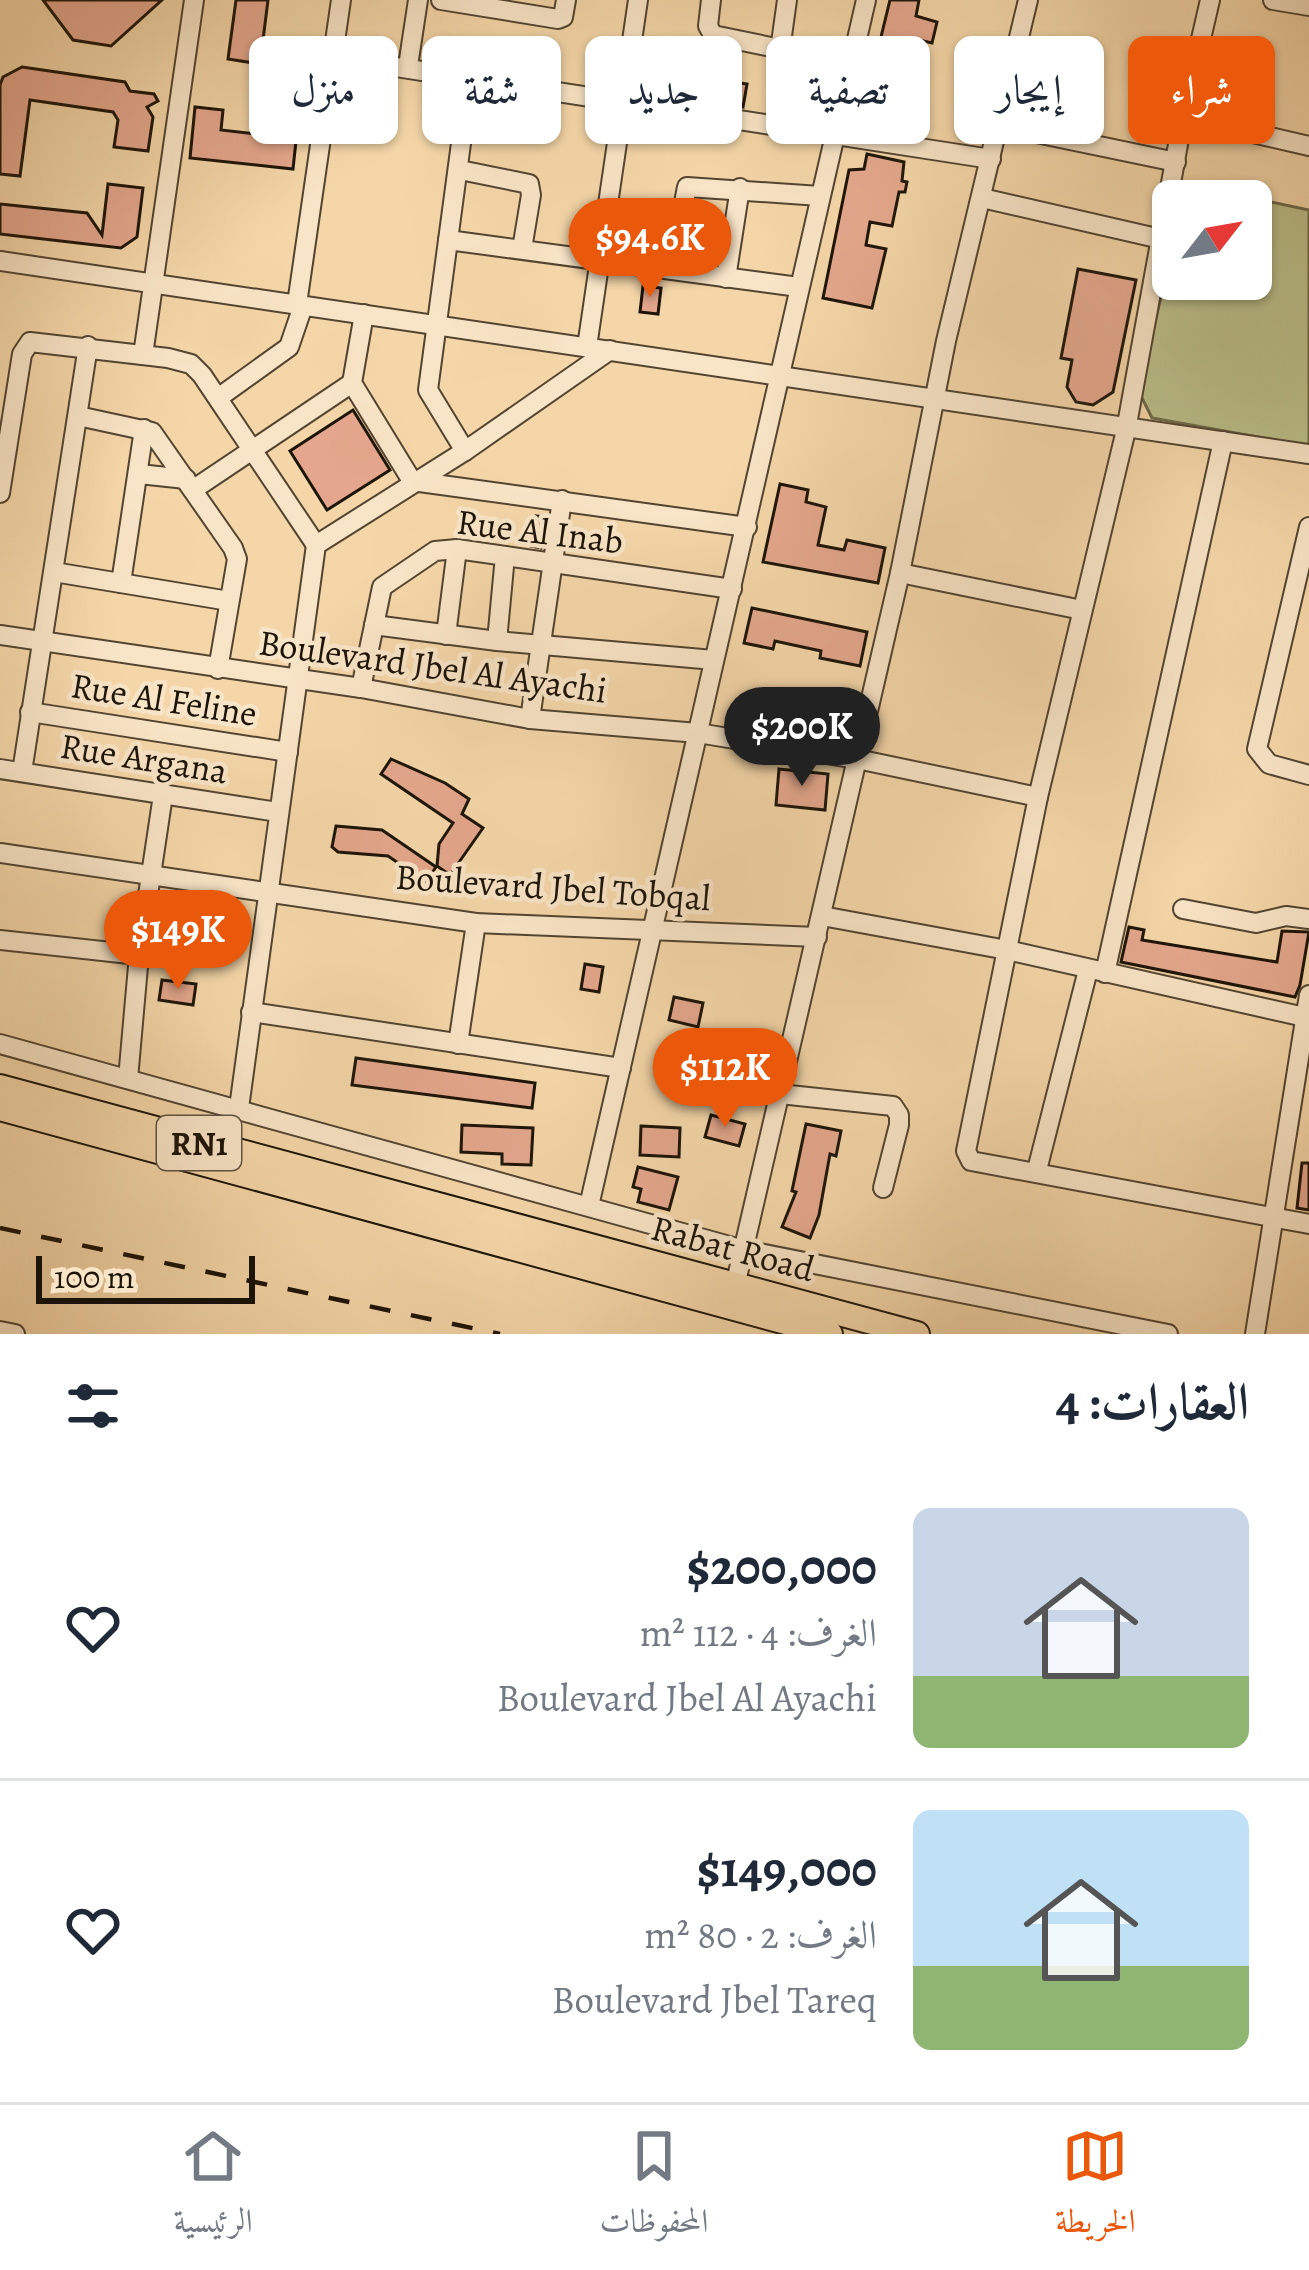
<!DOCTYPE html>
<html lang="ar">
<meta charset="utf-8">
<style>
body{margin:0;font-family:Alegreya,Amiri,serif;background:#f6f6f7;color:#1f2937;direction:rtl;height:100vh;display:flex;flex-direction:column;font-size:45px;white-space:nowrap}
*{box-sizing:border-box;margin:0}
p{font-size:39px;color:#747a83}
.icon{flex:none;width:66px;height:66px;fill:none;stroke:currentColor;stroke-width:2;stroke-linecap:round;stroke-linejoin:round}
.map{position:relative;height:1334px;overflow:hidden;direction:ltr}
.panel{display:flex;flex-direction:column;background:#fff;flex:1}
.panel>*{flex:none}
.guide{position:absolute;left:36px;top:36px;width:1239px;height:108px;direction:rtl;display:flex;gap:24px}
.needle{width:78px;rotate:59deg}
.buttons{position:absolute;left:1152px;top:180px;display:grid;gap:24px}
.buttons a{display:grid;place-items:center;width:120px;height:120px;border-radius:18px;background:#fff;box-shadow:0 3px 9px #0004;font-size:60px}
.scale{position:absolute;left:36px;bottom:30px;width:219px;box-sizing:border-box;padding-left:12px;border:6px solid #1d1408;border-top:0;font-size:33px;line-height:42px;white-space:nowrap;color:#1d1408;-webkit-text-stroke:9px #f8e4c6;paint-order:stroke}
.price{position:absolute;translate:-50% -102px;padding:0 27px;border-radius:42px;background:#ea580c;color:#fff;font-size:39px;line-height:78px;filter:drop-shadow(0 3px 6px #0008)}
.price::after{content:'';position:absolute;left:50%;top:72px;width:36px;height:27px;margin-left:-18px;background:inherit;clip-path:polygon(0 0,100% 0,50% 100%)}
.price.active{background:#222;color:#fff}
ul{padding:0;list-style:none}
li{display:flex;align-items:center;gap:36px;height:300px;padding:0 60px}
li+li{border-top:3px solid #e0e1e3}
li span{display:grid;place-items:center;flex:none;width:336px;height:240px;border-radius:18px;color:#555}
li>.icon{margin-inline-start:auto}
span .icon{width:144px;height:144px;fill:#fffc;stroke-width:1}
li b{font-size:51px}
h2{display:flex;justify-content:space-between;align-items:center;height:144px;padding:0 60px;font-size:51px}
.tag{padding:0 42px;border-radius:18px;background:#fff;box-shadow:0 3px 9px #0004;font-size:42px;line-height:108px}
.tag.active{background:#ea580c;color:#fff}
.tabs{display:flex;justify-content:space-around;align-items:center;height:168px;border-top:3px solid #e0e1e3;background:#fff;font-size:33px;color:#747a83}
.tabs a{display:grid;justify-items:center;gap:6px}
.tabs .active{color:#ea580c}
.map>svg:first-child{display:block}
</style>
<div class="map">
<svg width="1309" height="1334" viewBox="0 0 1309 1334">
<rect width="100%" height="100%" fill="#f4d6a8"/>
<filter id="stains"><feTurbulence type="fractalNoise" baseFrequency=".00167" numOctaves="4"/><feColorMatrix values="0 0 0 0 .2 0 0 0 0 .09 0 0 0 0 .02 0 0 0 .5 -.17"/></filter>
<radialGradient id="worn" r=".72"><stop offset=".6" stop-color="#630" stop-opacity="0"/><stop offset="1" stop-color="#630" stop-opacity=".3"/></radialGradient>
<polygon fill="#babe89" stroke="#6c6948" stroke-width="3" points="1187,184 1309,210 1309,446 1152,418 1139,392 1173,245 1173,279 1251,279 1251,201 1183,201"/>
<g fill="#e4a78d" stroke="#1d1408" stroke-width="3">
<polygon points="43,0 162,0 111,46 73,40"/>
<polygon points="236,0 268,0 260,64 228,59"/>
<polygon points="890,0 919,0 916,16 937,22 932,43 911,38 906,61 927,67 922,89 902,84 896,107 917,112 912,133 872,127 864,116 879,50 887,45 881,37"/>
<polygon points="22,67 125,82 130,91 154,94 158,101 147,107 153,117 148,151 114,147 118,120 113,112 30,100 20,176 0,174 0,85 3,77"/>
<polygon points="270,81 302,85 293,169 190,158 195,107 223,110 221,130 265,135"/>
<polygon points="733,82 747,84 743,107 730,105"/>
<polygon points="775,88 791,91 787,114 772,111"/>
<polygon points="867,154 904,162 902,181 907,182 905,192 899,192 892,226 870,222 866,245 886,249 872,308 823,298 849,170 864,169"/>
<polygon points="108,184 143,188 137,237 121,248 0,234 0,204 87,213 102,235"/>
<polygon points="1078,269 1136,280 1113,392 1093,405 1076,402 1067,387 1072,360 1061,358"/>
<polygon points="643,286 661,288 658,314 640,312"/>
<polygon points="353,410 390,470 327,510 290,451"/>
<polygon points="780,484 808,490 806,502 826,507 818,545 844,550 847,540 885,548 878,583 763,562"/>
<polygon points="536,516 546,517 541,548 531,546"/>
<polygon points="752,608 867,632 860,666 820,658 821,651 775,641 773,649 744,643"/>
<polygon points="391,759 445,783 469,799 462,814 483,828 450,875 437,866 439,844 453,823 381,774"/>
<polygon points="779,769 828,774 825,810 776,805"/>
<polygon points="336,826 382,830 436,867 426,882 388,856 338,852 332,847"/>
<polygon points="1129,927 1144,930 1142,940 1277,962 1282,931 1309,932 1300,985 1295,997 1121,962"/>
<polygon points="585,964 603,967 599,992 581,989"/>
<polygon points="162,980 196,984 193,1005 159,1000"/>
<polygon points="674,997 703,1003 698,1027 669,1020"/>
<polygon points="356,1058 535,1083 532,1108 352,1085"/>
<polygon points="711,1115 745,1124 739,1146 705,1137"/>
<polygon points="806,1124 841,1131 836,1156 830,1154 819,1215 810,1238 782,1227 796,1192 792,1191"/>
<polygon points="462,1125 533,1128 531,1165 502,1164 502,1154 461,1152"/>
<polygon points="641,1126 680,1128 679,1157 640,1155"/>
<polygon points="1302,1163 1309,1163 1309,1210 1297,1208"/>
<polygon points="638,1167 678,1177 669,1210 638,1202 641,1189 633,1187"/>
</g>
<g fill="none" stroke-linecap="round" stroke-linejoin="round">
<g stroke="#534430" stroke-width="22">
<g id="minor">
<polyline points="441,0 558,19 563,17 566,0"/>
<polyline points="711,0 708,26 713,35 776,48 781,43 787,0"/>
<polyline points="1210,0 1183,117 1126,430 1038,797 966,1151 971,1161 1309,1224"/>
<polyline points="1273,0 1309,6"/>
<polyline points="331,57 991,159"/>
<polyline points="408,66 418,0"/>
<polyline points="1183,117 1309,146"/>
<polyline points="998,125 1176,162"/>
<polyline points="460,170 529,184 531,195 522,249"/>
<polyline points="982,198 1161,239"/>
<polyline points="448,240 799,287"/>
<polyline points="0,261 1309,454"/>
<polyline points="671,269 687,187 820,196"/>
<polyline points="726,278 740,188"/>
<polyline points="297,304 341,0"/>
<polyline points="364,314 352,383 412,481 747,527"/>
<polyline points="587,347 638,0"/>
<polyline points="143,355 194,0"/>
<polyline points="218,398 289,347 303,306"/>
<polyline points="78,416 152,432 233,548 237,559 218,669"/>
<polyline points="465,451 428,390 470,76"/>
<polyline points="139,474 186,479"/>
<polyline points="194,489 352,383"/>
<polyline points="0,493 22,354 30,342 168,358 191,364 202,375 316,545"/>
<polyline points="1309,527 1257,749 1269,764 1309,775"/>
<polyline points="54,572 229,601"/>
<polyline points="900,573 1082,610"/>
<polyline points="121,583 144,429"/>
<polyline points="374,625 497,641 714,660"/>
<polyline points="0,635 361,688 530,719 698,733 857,759 1038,797"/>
<polyline points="446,635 457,549"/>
<polyline points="497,641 505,556"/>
<polyline points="361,688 382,587 435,551 457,549 732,589"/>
<polyline points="30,712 288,752"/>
<polyline points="530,719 562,500"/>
<polyline points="0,769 278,812"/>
<polyline points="22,772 88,346"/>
<polyline points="0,853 476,923 817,937"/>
<polyline points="1183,909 1256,923 1286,916 1309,919"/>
<polyline points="822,916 1007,950 1309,1018"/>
<polyline points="0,940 139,955"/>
<polyline points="1105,973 1223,441"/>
<polyline points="251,1012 621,1068"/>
<polyline points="0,1044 744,1250 1168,1334"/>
<polyline points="458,1044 476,923"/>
<polyline points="128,1079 139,955 163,795"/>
<polyline points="780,1094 893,1106 899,1115 899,1125 883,1188"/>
<polyline points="239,1108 316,545 465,451 610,350"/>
<polyline points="1037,1170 1088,970"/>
<polyline points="589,1206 866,0"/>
<polyline points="735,1286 900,573 946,341 1028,0"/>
<polyline points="0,1331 15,1334"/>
<polyline points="1255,1334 1309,995"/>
</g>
</g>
<g stroke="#1d1408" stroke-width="28">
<g id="major">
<polyline points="0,1087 917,1334"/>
<polyline points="0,1108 830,1334"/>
</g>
</g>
<use href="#minor" stroke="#f8e4c6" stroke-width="18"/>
<use href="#major" stroke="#f4d6a8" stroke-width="24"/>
<polyline stroke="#1d1408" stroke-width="4.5" stroke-dasharray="21 21" stroke-linecap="butt" points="0,1228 500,1334"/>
</g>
<g text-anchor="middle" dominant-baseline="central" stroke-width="9" stroke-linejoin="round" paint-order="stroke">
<rect fill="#f8e4c6" stroke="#5f5241" stroke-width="3" x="157" y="1116" width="84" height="54" rx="9"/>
<g font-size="33" font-weight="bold" fill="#1d1408">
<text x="199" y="1143">RN1</text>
</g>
<g font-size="36" fill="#1d1408" stroke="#f8e4c6">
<text transform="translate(540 531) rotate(7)">Rue Al Inab</text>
<text transform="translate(433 666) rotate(8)">Boulevard Jbel Al Ayachi</text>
<text transform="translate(164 699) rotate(9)">Rue Al Feline</text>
<text transform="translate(144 758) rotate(9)">Rue Argana</text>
<text transform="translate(553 887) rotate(4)">Boulevard Jbel Tobqal</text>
<text transform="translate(733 1248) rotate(15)">Rabat Road</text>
</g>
</g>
<rect width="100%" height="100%" filter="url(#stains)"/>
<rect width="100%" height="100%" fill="url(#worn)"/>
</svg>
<div class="buttons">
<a><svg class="needle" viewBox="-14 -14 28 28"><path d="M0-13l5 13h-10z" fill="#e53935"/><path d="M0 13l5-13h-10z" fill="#747a83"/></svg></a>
</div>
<div class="scale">100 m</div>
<b class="price" style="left:650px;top:300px">$94.6K</b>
<b class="price active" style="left:802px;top:789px">$200K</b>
<b class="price" style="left:178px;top:992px">$149K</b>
<b class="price" style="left:725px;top:1130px">$112K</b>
<div class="guide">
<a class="tag active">شراء</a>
<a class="tag">إيجار</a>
<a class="tag">تصفية</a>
<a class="tag">جديد</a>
<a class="tag">شقة</a>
<a class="tag">منزل</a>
</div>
</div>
<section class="panel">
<h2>العقارات: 4<svg class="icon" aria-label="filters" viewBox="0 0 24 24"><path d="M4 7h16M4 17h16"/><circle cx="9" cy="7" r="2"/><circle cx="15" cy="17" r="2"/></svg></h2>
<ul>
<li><span style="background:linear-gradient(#c9d6e8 70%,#8fb573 0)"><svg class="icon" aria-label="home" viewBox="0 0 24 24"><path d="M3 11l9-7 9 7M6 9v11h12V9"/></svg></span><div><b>$200,000</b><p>الغرف: 4 · 112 m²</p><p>Boulevard Jbel Al Ayachi</p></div><svg class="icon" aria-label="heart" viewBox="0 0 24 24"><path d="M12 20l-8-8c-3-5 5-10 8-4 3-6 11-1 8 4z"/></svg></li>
<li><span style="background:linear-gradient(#bfe0f5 65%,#8fb573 0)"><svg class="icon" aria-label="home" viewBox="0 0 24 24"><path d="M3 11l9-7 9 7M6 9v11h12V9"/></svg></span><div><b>$149,000</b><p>الغرف: 2 · 80 m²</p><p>Boulevard Jbel Tareq</p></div><svg class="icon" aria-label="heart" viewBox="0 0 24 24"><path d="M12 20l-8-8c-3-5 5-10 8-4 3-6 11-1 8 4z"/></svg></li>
</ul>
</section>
<nav class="tabs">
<a class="active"><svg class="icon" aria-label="map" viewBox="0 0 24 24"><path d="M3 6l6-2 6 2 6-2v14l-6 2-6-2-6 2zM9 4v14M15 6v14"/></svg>الخريطة</a>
<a><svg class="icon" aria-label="saved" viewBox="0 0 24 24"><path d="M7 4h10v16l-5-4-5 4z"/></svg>المحفوظات</a>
<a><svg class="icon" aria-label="home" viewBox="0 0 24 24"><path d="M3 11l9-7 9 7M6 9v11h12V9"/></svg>الرئيسية</a>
</nav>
